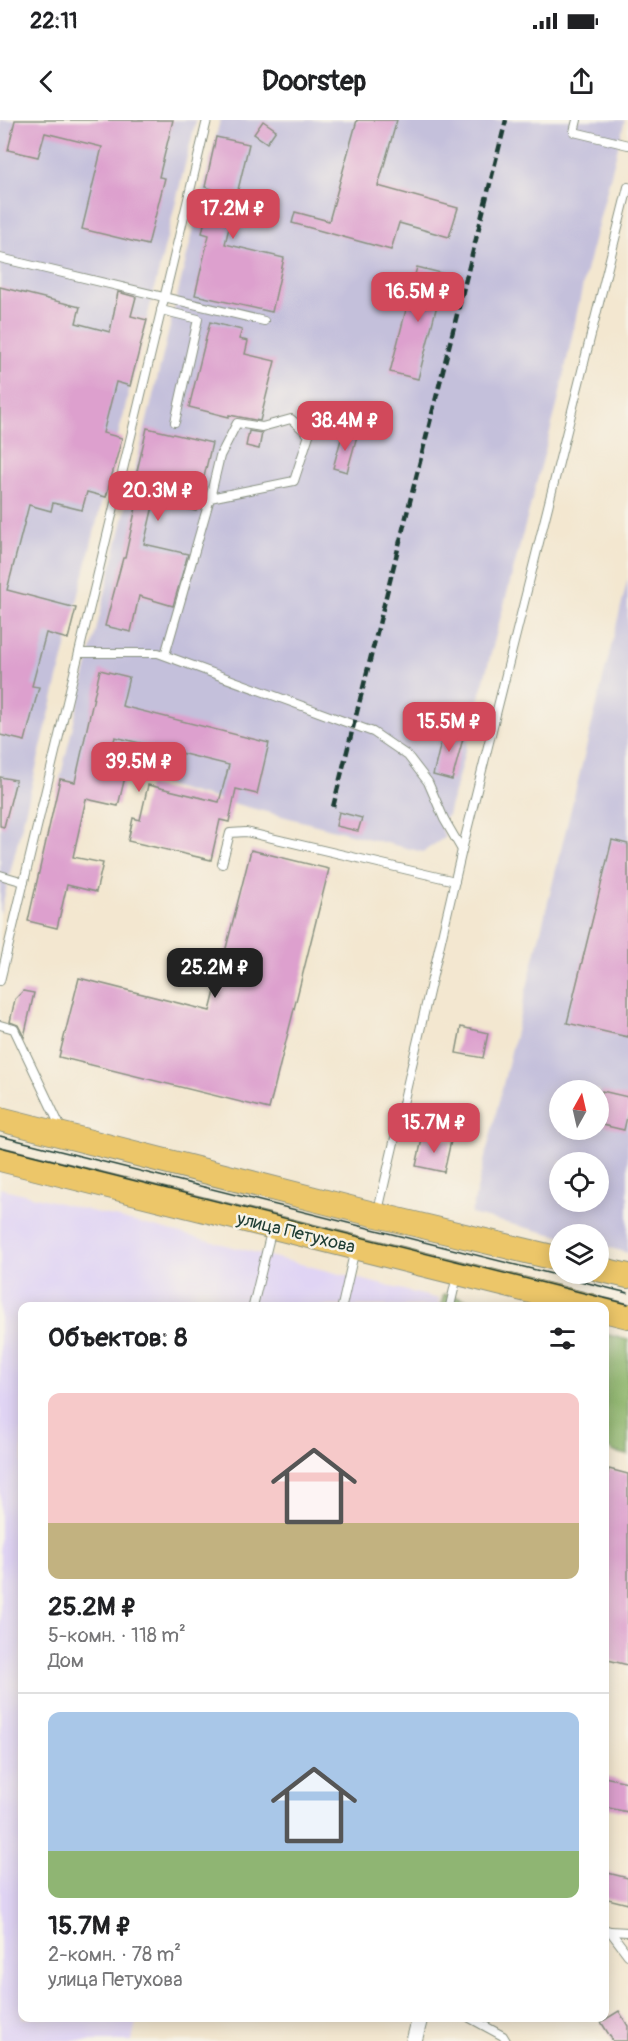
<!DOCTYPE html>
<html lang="ru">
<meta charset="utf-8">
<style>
body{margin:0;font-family:Pangolin,sans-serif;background:#f2f2f2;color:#202124;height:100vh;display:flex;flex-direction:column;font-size:22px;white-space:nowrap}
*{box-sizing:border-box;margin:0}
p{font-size:20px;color:#757577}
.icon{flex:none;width:33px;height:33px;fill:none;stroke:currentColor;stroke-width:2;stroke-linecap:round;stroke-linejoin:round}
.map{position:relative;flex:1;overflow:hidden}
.sheet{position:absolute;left:18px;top:1182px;width:591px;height:720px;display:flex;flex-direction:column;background:#fff;border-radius:12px;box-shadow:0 3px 15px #0003}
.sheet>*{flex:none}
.needle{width:39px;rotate:8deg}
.buttons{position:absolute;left:549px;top:960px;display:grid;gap:12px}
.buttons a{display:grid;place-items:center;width:60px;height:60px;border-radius:50%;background:#fff;box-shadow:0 3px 15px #0003;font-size:30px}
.price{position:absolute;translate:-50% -51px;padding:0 14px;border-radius:12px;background:#d1495b;color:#fff;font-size:20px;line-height:39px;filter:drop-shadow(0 2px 3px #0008)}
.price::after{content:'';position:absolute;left:50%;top:36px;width:18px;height:14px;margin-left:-9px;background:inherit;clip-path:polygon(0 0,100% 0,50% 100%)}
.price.on{background:#222;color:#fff}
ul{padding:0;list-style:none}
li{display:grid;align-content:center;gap:12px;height:318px;padding:0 30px}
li+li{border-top:2px solid #e0e0e0}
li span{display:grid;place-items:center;height:186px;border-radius:12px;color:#555}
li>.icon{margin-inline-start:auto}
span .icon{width:108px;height:108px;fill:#fffc;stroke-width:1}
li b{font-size:26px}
h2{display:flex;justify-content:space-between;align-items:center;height:72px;padding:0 30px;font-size:26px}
.status{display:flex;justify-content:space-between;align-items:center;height:42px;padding:0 30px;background:#fff;direction:ltr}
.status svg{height:16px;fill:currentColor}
header{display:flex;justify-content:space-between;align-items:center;height:78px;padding:0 30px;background:#fff;font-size:27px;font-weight:800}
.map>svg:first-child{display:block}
</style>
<div class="status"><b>22:11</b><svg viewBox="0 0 49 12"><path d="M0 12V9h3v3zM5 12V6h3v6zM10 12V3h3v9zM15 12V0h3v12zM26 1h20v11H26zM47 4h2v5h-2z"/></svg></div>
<header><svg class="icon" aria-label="back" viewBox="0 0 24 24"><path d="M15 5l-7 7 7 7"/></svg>Doorstep<svg class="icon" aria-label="share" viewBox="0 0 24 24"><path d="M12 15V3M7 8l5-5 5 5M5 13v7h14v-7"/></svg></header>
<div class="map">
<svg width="628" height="1921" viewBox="0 0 628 1921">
<rect width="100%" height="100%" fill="#f7f3e8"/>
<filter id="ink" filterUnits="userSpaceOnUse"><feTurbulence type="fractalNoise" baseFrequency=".0167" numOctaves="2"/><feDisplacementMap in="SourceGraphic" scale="12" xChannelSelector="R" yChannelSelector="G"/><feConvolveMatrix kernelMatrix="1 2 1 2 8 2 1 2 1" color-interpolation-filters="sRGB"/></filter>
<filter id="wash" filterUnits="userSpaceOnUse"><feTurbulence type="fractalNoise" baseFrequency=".008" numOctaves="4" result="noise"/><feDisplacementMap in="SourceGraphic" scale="24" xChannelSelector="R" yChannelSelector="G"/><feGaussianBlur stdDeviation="1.35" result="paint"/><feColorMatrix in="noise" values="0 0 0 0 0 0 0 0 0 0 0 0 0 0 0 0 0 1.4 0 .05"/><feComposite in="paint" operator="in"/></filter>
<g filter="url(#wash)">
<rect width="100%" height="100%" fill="#f3e7d0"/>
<polygon fill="#e0d4f4" points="0,1068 439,1179 438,1186 22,1186 22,1898 137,1898 132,1921 0,1921"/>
<g fill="#c4c0db" fill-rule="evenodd">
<polygon points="0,0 196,0 0,794"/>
<polygon points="220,0 625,0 585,155 558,282 448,695 439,703 445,717 423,732 358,716 111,651 107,668 60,659"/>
<path d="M628,458V1133L599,1125L598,1114L559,1116L471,1094ZM560,970H598V1010H560ZM560,1042H598V1082H560Z"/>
</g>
<g fill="#8cb46b" stroke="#567850" stroke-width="1.5">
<polygon points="444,1174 493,1186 441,1186"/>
<polygon points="605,1214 628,1220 628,1335 614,1332 605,1325"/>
</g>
<g id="blocks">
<g fill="#dda0ce">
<polygon points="15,0 173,0 159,57 165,58 148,125 82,109 102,27 45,13 38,37 8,30"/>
<polygon points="357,0 397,0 378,66 458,88 449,117 399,103 391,130 292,103 295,92 329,101"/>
<polygon points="263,1 276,10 267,23 254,14"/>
<polygon points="216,17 249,24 225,124 284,138 272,192 195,175 209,115 202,113 212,69 205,67"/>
<polygon points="417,147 445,154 418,259 390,252"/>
<polygon points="0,167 80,187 76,203 110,212 118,172 136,177 131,196 147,200 130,266 116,262 103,313 122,318 106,377 87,372 82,390 53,383 51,391 29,385 7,470 76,488 68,519 46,513 32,566 39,567 25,621 0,615"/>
<polygon points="210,202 242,210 239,219 248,221 245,234 275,241 260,301 229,295 229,297 189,287"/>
<polygon points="147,308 212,323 196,391 154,382 144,424 188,434 173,486 139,476 131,512 105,506 123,438 125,438 138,378 131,377"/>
<polygon points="249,311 262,313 259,329 246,326"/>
<polygon points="343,312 357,316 347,352 333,348"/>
<polygon points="100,550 129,557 122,586 269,623 257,674 236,669 229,702 220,700 211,740 128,721 133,698 140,700 148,665 219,682 229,645 115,617 106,653 125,657 118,686 86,679 73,737 103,743 96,772 67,765 57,808 28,801 60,659 75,662"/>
<polygon points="445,606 465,611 452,660 433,655"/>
<polygon points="0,657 16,660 4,707 0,706"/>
<polygon points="339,692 362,698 358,711 336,706"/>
<polygon points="612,720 628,724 628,917 567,903"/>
<polygon points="251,730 329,749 269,989 59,937 79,858 210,891"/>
<polygon points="23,871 34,873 24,917 18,905 10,902 15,879"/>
<polygon points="461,907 488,913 483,938 456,933"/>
<polygon points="602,971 628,977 628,993 624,1010 598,1004 598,989"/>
<polygon points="423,1015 451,1021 444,1052 416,1046"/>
<polygon points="609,1349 628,1354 628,1545 604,1539 604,1367"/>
<polygon points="604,1657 628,1662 628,1692 604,1687"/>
<polygon points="604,1752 628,1758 628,1784 604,1778"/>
<polygon points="619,1891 628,1906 628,1921 613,1921 601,1902"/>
</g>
</g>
</g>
<g filter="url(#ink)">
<use href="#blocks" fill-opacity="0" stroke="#899282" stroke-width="1.5"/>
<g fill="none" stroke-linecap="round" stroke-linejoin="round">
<g stroke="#899282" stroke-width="10">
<g id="service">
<polyline points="577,0 574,12 628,25"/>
<polyline points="0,138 264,201"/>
<polyline points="161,190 198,199 175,302"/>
<polyline points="79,533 158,533 373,612 408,636 428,662 444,699 462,730"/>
<polyline points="165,535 210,378 294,361 309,315 291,299 262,307 237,303 220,336 210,378"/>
<polyline points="222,744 230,713 246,712 455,761"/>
<polyline points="0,755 24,762"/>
<polyline points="0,861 207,0"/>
<polyline points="0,905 14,909 61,1008"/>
<polyline points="378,1091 462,730 628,67"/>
<polyline points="253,1186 272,1108"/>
<polyline points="342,1186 355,1129"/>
<polyline points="450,1186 457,1156"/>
<polyline points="604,1809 610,1811 628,1835"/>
<polyline points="610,1811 628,1812"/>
<polyline points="470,1898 503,1916 506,1921"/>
</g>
</g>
<g stroke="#899282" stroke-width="17">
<polyline id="minor" points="414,1921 420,1898"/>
</g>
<g stroke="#899282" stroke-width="26">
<g id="trunk">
<polyline points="0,999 377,1095 560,1139"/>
<polyline points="0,1039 591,1186"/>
<polyline points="598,1149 628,1156"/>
<polyline points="604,1190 628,1196"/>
</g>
</g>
<use href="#service" stroke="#fff" stroke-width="8"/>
<use href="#minor" stroke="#fff" stroke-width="15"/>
<use href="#trunk" stroke="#ecc669" stroke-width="24"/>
<g stroke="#1f3d34" stroke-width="1.5">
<polyline points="0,1016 628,1173"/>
<polyline points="0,1027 628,1184"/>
</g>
<polyline stroke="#1f3d34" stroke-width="4.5" stroke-dasharray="9 4.5" stroke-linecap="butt" points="333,687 506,0"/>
</g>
</g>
<g text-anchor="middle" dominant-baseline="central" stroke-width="5" stroke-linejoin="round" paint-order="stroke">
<g font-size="18" fill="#1f3d34" stroke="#f7f3e8">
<text transform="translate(296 1113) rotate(14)">улица Петухова</text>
</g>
</g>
</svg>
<div class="buttons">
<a><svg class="needle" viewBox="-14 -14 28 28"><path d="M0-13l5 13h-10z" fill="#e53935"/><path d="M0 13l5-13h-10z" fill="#757577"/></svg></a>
<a><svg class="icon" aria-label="locate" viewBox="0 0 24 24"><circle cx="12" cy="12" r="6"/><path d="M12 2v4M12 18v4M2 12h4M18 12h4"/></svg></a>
<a><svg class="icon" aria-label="layers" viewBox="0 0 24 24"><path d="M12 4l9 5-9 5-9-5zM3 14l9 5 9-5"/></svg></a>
</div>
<b class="price" style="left:233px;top:120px">17.2M ₽</b>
<b class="price" style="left:418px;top:203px">16.5M ₽</b>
<b class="price" style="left:345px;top:332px">38.4M ₽</b>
<b class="price" style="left:158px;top:402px">20.3M ₽</b>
<b class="price" style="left:449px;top:633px">15.5M ₽</b>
<b class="price" style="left:139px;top:673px">39.5M ₽</b>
<b class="price on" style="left:215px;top:879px">25.2M ₽</b>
<b class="price" style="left:434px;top:1034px">15.7M ₽</b>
<section class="sheet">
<h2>Объектов: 8<svg class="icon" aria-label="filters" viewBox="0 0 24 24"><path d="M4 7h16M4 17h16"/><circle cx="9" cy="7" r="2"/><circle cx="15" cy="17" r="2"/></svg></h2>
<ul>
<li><span style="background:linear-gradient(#f6c9c9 70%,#c2b280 0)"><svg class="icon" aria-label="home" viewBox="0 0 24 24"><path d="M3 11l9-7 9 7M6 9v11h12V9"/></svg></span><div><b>25.2M ₽</b><p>5-комн. · 118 m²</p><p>Дом</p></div></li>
<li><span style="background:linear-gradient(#a9c7e8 75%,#8fb573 0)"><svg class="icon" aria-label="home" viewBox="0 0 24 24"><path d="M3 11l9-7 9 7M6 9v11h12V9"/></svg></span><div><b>15.7M ₽</b><p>2-комн. · 78 m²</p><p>улица Петухова</p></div></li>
</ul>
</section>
</div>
